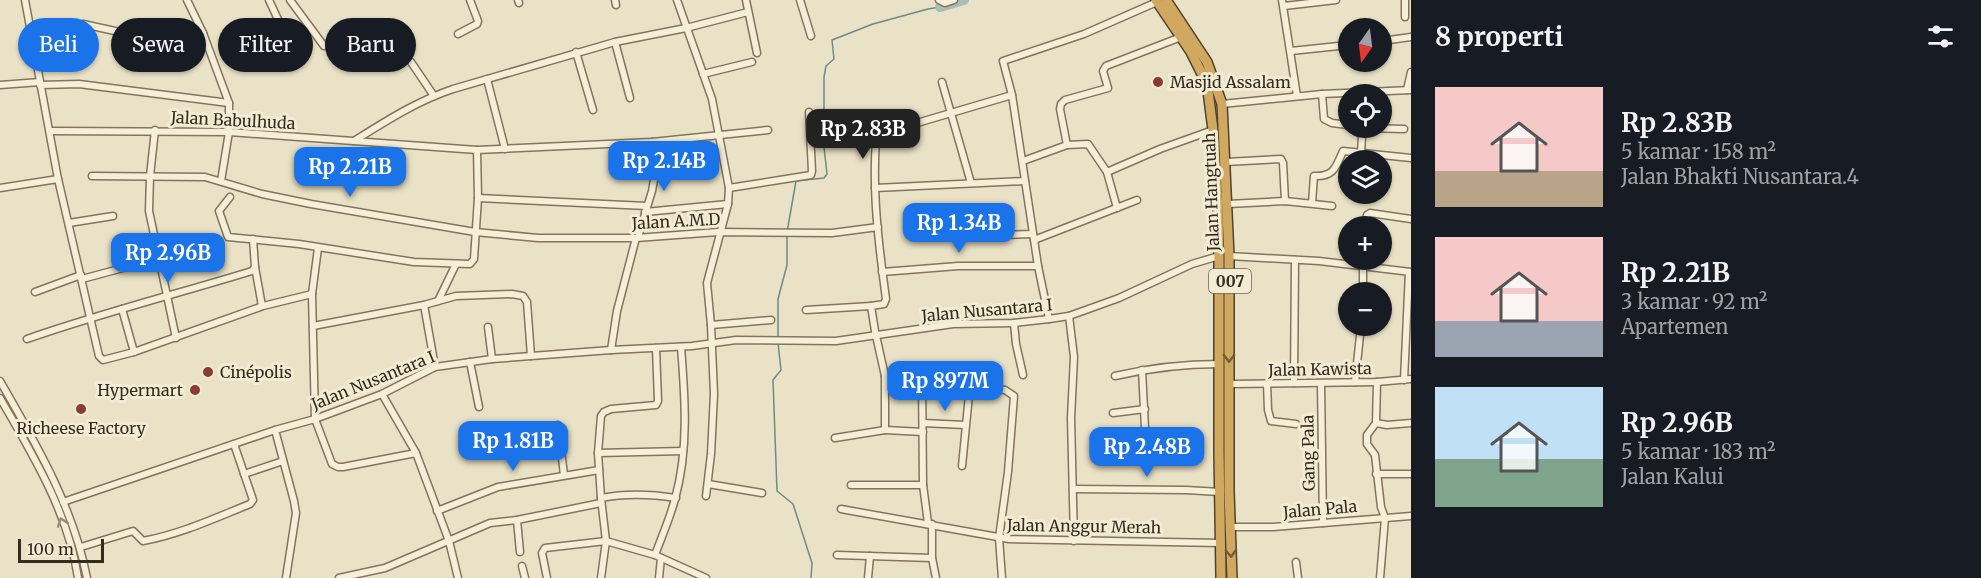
<!DOCTYPE html>
<html lang="id">
<meta charset="utf-8">
<style>
body{margin:0;font-family:Merriweather,serif;background:#20242c;color:#f1f3f6;height:100vh;display:flex;flex-direction:column;font-size:22px;white-space:nowrap}
*{box-sizing:border-box;margin:0}
p{font-size:20px;color:#9ea1a6}
.icon{flex:none;width:33px;height:33px;fill:none;stroke:currentColor;stroke-width:2;stroke-linecap:round;stroke-linejoin:round}
.map{position:relative;flex:1;overflow:hidden}
.panel{display:flex;flex-direction:column;background:#171b24;width:570px}
.panel>*{flex:none}
.banner{position:absolute;left:18px;top:18px;width:570px;height:54px;display:flex;gap:12px}
.needle{width:39px;rotate:194deg}
.buttons{position:absolute;left:1338px;top:18px;display:grid;gap:12px}
.buttons a{display:grid;place-items:center;width:54px;height:54px;border-radius:50%;background:#171b24;box-shadow:0 2px 4px #0004;font-size:30px}
.scale{position:absolute;left:18px;bottom:15px;width:86px;box-sizing:border-box;padding-left:6px;border:3px solid #352c20;border-top:0;font-size:16px;line-height:21px;white-space:nowrap;color:#352c20;-webkit-text-stroke:4px #f2ecd4;paint-order:stroke}
.price{position:absolute;translate:-50% -51px;padding:0 14px;border-radius:12px;background:#1a73e8;color:#fff;font-size:20px;line-height:39px;filter:drop-shadow(0 2px 3px #0008)}
.price::after{content:'';position:absolute;left:50%;top:36px;width:18px;height:14px;margin-left:-9px;background:inherit;clip-path:polygon(0 0,100% 0,50% 100%)}
.price.active{background:#222;color:#fff}
ul{padding:0;list-style:none}
li{display:flex;align-items:center;gap:18px;height:150px;padding:0 24px}
li span{display:grid;place-items:center;flex:none;width:168px;height:120px;border-radius:0px;color:#555}
li>.icon{margin-inline-start:auto}
span .icon{width:72px;height:72px;fill:#fffc;stroke-width:1}
li b{font-size:26px}
h2{display:flex;justify-content:space-between;align-items:center;height:72px;padding:0 24px;font-size:26px}
.pill{padding:0 21px;border-radius:27px;background:#171b24;box-shadow:0 2px 4px #0004;font-size:21px;line-height:54px}
.pill.active{background:#1a73e8;color:#fff}
main{display:flex;flex:1;min-height:0}
.map>svg:first-child{display:block}
</style>
<main>
<div class="map">
<svg width="1411" height="578" viewBox="0 0 1411 578">
<rect width="100%" height="100%" fill="#eae2c6"/>
<g fill="none" stroke-linecap="round" stroke-linejoin="round">
<g stroke="#6e8b86" stroke-width="1.5">
<polyline points="787,232 796,181 824,178 827,174 824,147 824,77 826,66 834,59 832,40 873,24 928,9 940,7 936,0"/>
<polyline points="778,338 778,299 787,265 787,236"/>
<polyline points="778,343 781,370 773,380 777,491 793,504 812,563 811,578"/>
</g>
<polyline stroke="#a7beb9" stroke-width="10" points="940,7 964,0"/>
<g stroke="#83745d" stroke-width="9">
<g id="minor">
<polyline points="187,0 203,33 229,103 229,132 221,181"/>
<polyline points="269,0 295,56"/>
<polyline points="290,0 324,46"/>
<polyline points="518,0 519,3"/>
<polyline points="615,0 616,5"/>
<polyline points="677,0 712,99 729,188 728,204 707,283 711,325 714,394 711,454 706,496"/>
<polyline points="746,0 757,53"/>
<polyline points="800,0 811,36"/>
<polyline points="939,0 945,3 954,0"/>
<polyline points="1282,0 1297,96"/>
<polyline points="1405,0 1405,17"/>
<polyline points="1284,6 1336,0"/>
<polyline points="83,24 156,40 203,33"/>
<polyline points="458,34 477,24 478,21 470,0"/>
<polyline points="1382,41 1411,37"/>
<polyline points="615,42 630,98"/>
<polyline points="1291,51 1348,45"/>
<polyline points="576,52 593,110"/>
<polyline points="411,62 434,96"/>
<polyline points="703,74 752,62"/>
<polyline points="487,79 505,149"/>
<polyline points="942,82 971,183"/>
<polyline points="0,85 40,82"/>
<polyline points="40,85 79,84 229,103"/>
<polyline points="1407,90 1411,72"/>
<polyline points="1322,94 1324,119 1332,123 1348,125"/>
<polyline points="1222,104 1322,94 1411,90"/>
<polyline points="1357,128 1362,137 1361,153"/>
<polyline points="1366,128 1404,129"/>
<polyline points="155,130 150,176 149,211 176,338"/>
<polyline points="50,131 229,132 477,150 478,198 474,259 470,264 414,262 299,244 228,237 219,211 230,197"/>
<path d="M354,141C386,121 417,101 453,89L615,42L686,28L748,12"/>
<polyline points="1067,145 1088,144 1107,172"/>
<polyline points="477,150 652,142 768,130"/>
<polyline points="1023,161 1067,145 1060,109 1061,104 1065,100 1108,88 1103,71 1106,66 1181,37"/>
<polyline points="1226,162 1281,159 1283,163 1285,201"/>
<polyline points="92,176 205,177 262,194 311,204 475,232 538,238 636,238 718,232 832,233 878,227"/>
<polyline points="58,179 99,356 103,360 134,352 263,306 312,294"/>
<polyline points="0,188 58,179 25,0"/>
<polyline points="729,188 811,175 812,171 809,112"/>
<polyline points="875,188 1025,181"/>
<polyline points="478,198 647,206"/>
<path d="M1312,203L1314,176C1334,177 1336,167 1343,151L1411,158"/>
<polyline points="1228,204 1285,201 1332,206"/>
<polyline points="1117,208 1107,172 1160,149 1213,130"/>
<polyline points="645,212 728,204"/>
<polyline points="69,223 113,216"/>
<polyline points="1365,226 1367,215 1370,213 1411,219"/>
<polyline points="954,236 1033,234"/>
<polyline points="638,237 652,191 654,180 652,142"/>
<polyline points="1034,240 1137,200"/>
<polyline points="318,248 312,294 315,419 332,464 338,467 343,467 416,453"/>
<polyline points="1229,256 1319,261 1411,272"/>
<polyline points="161,263 217,246"/>
<polyline points="255,267 262,306"/>
<polyline points="882,272 958,266 1038,266"/>
<polyline points="82,279 160,258"/>
<polyline points="35,292 81,275"/>
<polyline points="1363,292 1363,267"/>
<polyline points="438,301 456,264"/>
<polyline points="424,305 456,296 512,294 523,296 527,302 531,356"/>
<polyline points="122,309 134,352"/>
<polyline points="806,310 871,306"/>
<polyline points="1069,316 1074,357 1071,418 1074,541"/>
<polyline points="1049,319 1038,266 1012,95 1003,61 1084,34 1157,2"/>
<polyline points="1014,323 1016,344 1023,375"/>
<polyline points="711,325 771,320"/>
<polyline points="313,326 424,305 435,367"/>
<polyline points="488,327 492,359"/>
<path d="M27,339C101,313 177,294 252,271L255,267L253,239"/>
<polyline points="611,350 617,311 636,238"/>
<polyline points="470,362 479,407"/>
<polyline points="1142,370 1146,447"/>
<polyline points="885,376 940,379 1005,390 1014,396 1008,472 999,538 1002,578"/>
<path d="M1115,376C1150,368 1184,364 1219,364"/>
<polyline points="922,378 923,485 928,523"/>
<polyline points="1404,380 1409,272"/>
<path d="M0,381C36,444 73,506 87,578"/>
<polyline points="1355,382 1361,326"/>
<polyline points="1377,382 1376,423 1367,435 1367,444 1375,455 1381,507 1385,518 1380,578"/>
<polyline points="1267,383 1268,410 1271,421 1296,424"/>
<polyline points="1294,383 1295,260"/>
<polyline points="1230,384 1377,382 1411,379"/>
<polyline points="1321,384 1323,523"/>
<polyline points="382,394 416,453 449,541 458,578"/>
<path d="M0,398C32,453 69,514 78,578"/>
<polyline points="1113,413 1145,409"/>
<polyline points="923,423 965,425"/>
<polyline points="1376,423 1387,425 1411,423"/>
<polyline points="558,425 564,475"/>
<polyline points="275,430 294,501 296,513 286,578"/>
<path d="M923,432L885,430V376L875,331L871,306L884,304L886,299C879,247 872,193 876,140L878,135L883,133L1012,95"/>
<polyline points="835,438 885,430"/>
<polyline points="598,453 683,451"/>
<polyline points="962,466 970,385"/>
<polyline points="244,474 283,461"/>
<polyline points="1376,474 1411,474"/>
<polyline points="708,484 762,493"/>
<polyline points="851,485 923,485"/>
<polyline points="1073,489 1186,490 1220,492"/>
<polyline points="601,498 598,453 601,416 604,412 611,409 656,405 658,401 656,348"/>
<polyline points="63,502 275,430 315,419 382,394 435,367 492,359 611,350 692,346 736,340 836,341 953,324 1014,323 1049,319 1069,316 1119,298 1192,264 1219,256"/>
<polyline points="841,509 1009,539 1221,543"/>
<polyline points="437,511 498,487 599,470"/>
<polyline points="517,520 520,552"/>
<polyline points="932,524 932,558 936,578"/>
<polyline points="1230,527 1273,527 1411,516"/>
<path d="M81,547L133,531L143,541C181,534 215,518 250,504L253,500L234,444"/>
<path d="M655,555C662,536 670,518 675,499C689,449 685,397 681,347"/>
<polyline points="837,555 932,558"/>
<polyline points="1296,562 1298,578"/>
<polyline points="522,566 525,578"/>
<polyline points="339,578 385,568 490,523 517,520 601,503"/>
<polyline points="547,578 542,553 545,548 606,541 655,555 706,578"/>
<path d="M601,578L606,541L601,498C626,493 651,494 676,498"/>
<polyline points="659,578 661,558"/>
<polyline points="868,578 870,556"/>
</g>
</g>
<g stroke="#514331" stroke-width="12">
<g id="highway">
<polyline points="1156,0 1191,52 1203,76 1208,91 1213,130 1218,210 1219,256 1219,452 1221,578"/>
<polyline points="1166,0 1207,62 1222,104 1229,256 1229,491 1232,578"/>
</g>
</g>
<use href="#minor" stroke="#f5efd8" stroke-width="6"/>
<use href="#highway" stroke="#d0a85f" stroke-width="9"/>
</g>
<defs><path id="oneway-chevron" d="M-2-3.5L2.5 0L-2 3.5" fill="none" stroke-width="1.6" stroke-linecap="round" stroke-linejoin="round" transform="scale(1.5)"/></defs>
<g stroke="#735e39">
<use href="#oneway-chevron" transform="translate(1229 358) rotate(90)"/>
<use href="#oneway-chevron" transform="translate(1231 553) rotate(88)"/>
</g>
<use stroke="#958e7c" href="#oneway-chevron" transform="translate(62 522) rotate(-109)"/>
<g fill="#8c3a33" stroke="#f2ecd4" stroke-width="2">
<circle cx="1158" cy="82" r="6"/>
<circle cx="208" cy="372" r="6"/>
<circle cx="195" cy="390" r="6"/>
<circle cx="81" cy="409" r="6"/>
</g>
<g text-anchor="middle" dominant-baseline="central" stroke-width="6" stroke-linejoin="round" paint-order="stroke">
<rect fill="#f2ecd4" stroke="#6e6656" stroke-width="1.5" x="1209" y="269" width="42" height="24" rx="4.5"/>
<g font-size="15" font-weight="bold" fill="#352c20">
<text x="1230" y="281">007</text>
</g>
<g font-size="16" fill="#352c20" stroke="#f2ecd4" text-anchor="start">
<text x="1170" y="82">Masjid Assalam</text>
<text x="220" y="372">Cinépolis</text>
<text x="183" y="390" text-anchor="end">Hypermart</text>
<text x="81" y="428" text-anchor="middle">Richeese Factory</text>
</g>
<g font-size="16" fill="#352c20" stroke="#f2ecd4">
<text transform="translate(233 120) rotate(3)">Jalan Babulhuda</text>
<text transform="translate(1211 192) rotate(-92)">Jalan Hangtuah</text>
<text transform="translate(676 221) rotate(-3)">Jalan A.M.D</text>
<text transform="translate(987 310) rotate(-5)">Jalan Nusantara I</text>
<text transform="translate(1320 369) rotate(-1)">Jalan Kawista</text>
<text transform="translate(373 380) rotate(-22)">Jalan Nusantara I</text>
<text transform="translate(1308 453) rotate(-91)">Gang Pala</text>
<text transform="translate(1320 509) rotate(-5)">Jalan Pala</text>
<text transform="translate(1084 526) rotate(1)">Jalan Anggur Merah</text>
</g>
</g>
</svg>
<div class="buttons">
<a><svg class="needle" viewBox="-14 -14 28 28"><path d="M0-13l5 13h-10z" fill="#e53935"/><path d="M0 13l5-13h-10z" fill="#9ea1a6"/></svg></a>
<a><svg class="icon" aria-label="locate" viewBox="0 0 24 24"><circle cx="12" cy="12" r="6"/><path d="M12 2v4M12 18v4M2 12h4M18 12h4"/></svg></a>
<a><svg class="icon" aria-label="layers" viewBox="0 0 24 24"><path d="M12 4l9 5-9 5-9-5zM3 14l9 5 9-5"/></svg></a>
<a>+</a>
<a>−</a>
</div>
<div class="scale">100 m</div>
<b class="price active" style="left:863px;top:160px">Rp 2.83B</b>
<b class="price" style="left:664px;top:192px">Rp 2.14B</b>
<b class="price" style="left:350px;top:198px">Rp 2.21B</b>
<b class="price" style="left:959px;top:254px">Rp 1.34B</b>
<b class="price" style="left:168px;top:284px">Rp 2.96B</b>
<b class="price" style="left:945px;top:412px">Rp 897M</b>
<b class="price" style="left:513px;top:472px">Rp 1.81B</b>
<b class="price" style="left:1147px;top:478px">Rp 2.48B</b>
<div class="banner">
<a class="pill active">Beli</a>
<a class="pill">Sewa</a>
<a class="pill">Filter</a>
<a class="pill">Baru</a>
</div>
</div>
<section class="panel">
<h2>8 properti<svg class="icon" aria-label="filters" viewBox="0 0 24 24"><path d="M4 7h16M4 17h16"/><circle cx="9" cy="7" r="2"/><circle cx="15" cy="17" r="2"/></svg></h2>
<ul>
<li><span style="background:linear-gradient(#f6c9c9 70%,#b9a48a 0)"><svg class="icon" aria-label="home" viewBox="0 0 24 24"><path d="M3 11l9-7 9 7M6 9v11h12V9"/></svg></span><div><b>Rp 2.83B</b><p>5 kamar · 158 m²</p><p>Jalan Bhakti Nusantara.4</p></div></li>
<li><span style="background:linear-gradient(#f6c9c9 70%,#9aa5b1 0)"><svg class="icon" aria-label="home" viewBox="0 0 24 24"><path d="M3 11l9-7 9 7M6 9v11h12V9"/></svg></span><div><b>Rp 2.21B</b><p>3 kamar · 92 m²</p><p>Apartemen</p></div></li>
<li><span style="background:linear-gradient(#bfe0f5 60%,#7fa58c 0)"><svg class="icon" aria-label="home" viewBox="0 0 24 24"><path d="M3 11l9-7 9 7M6 9v11h12V9"/></svg></span><div><b>Rp 2.96B</b><p>5 kamar · 183 m²</p><p>Jalan Kalui</p></div></li>
</ul>
</section>
</main>
